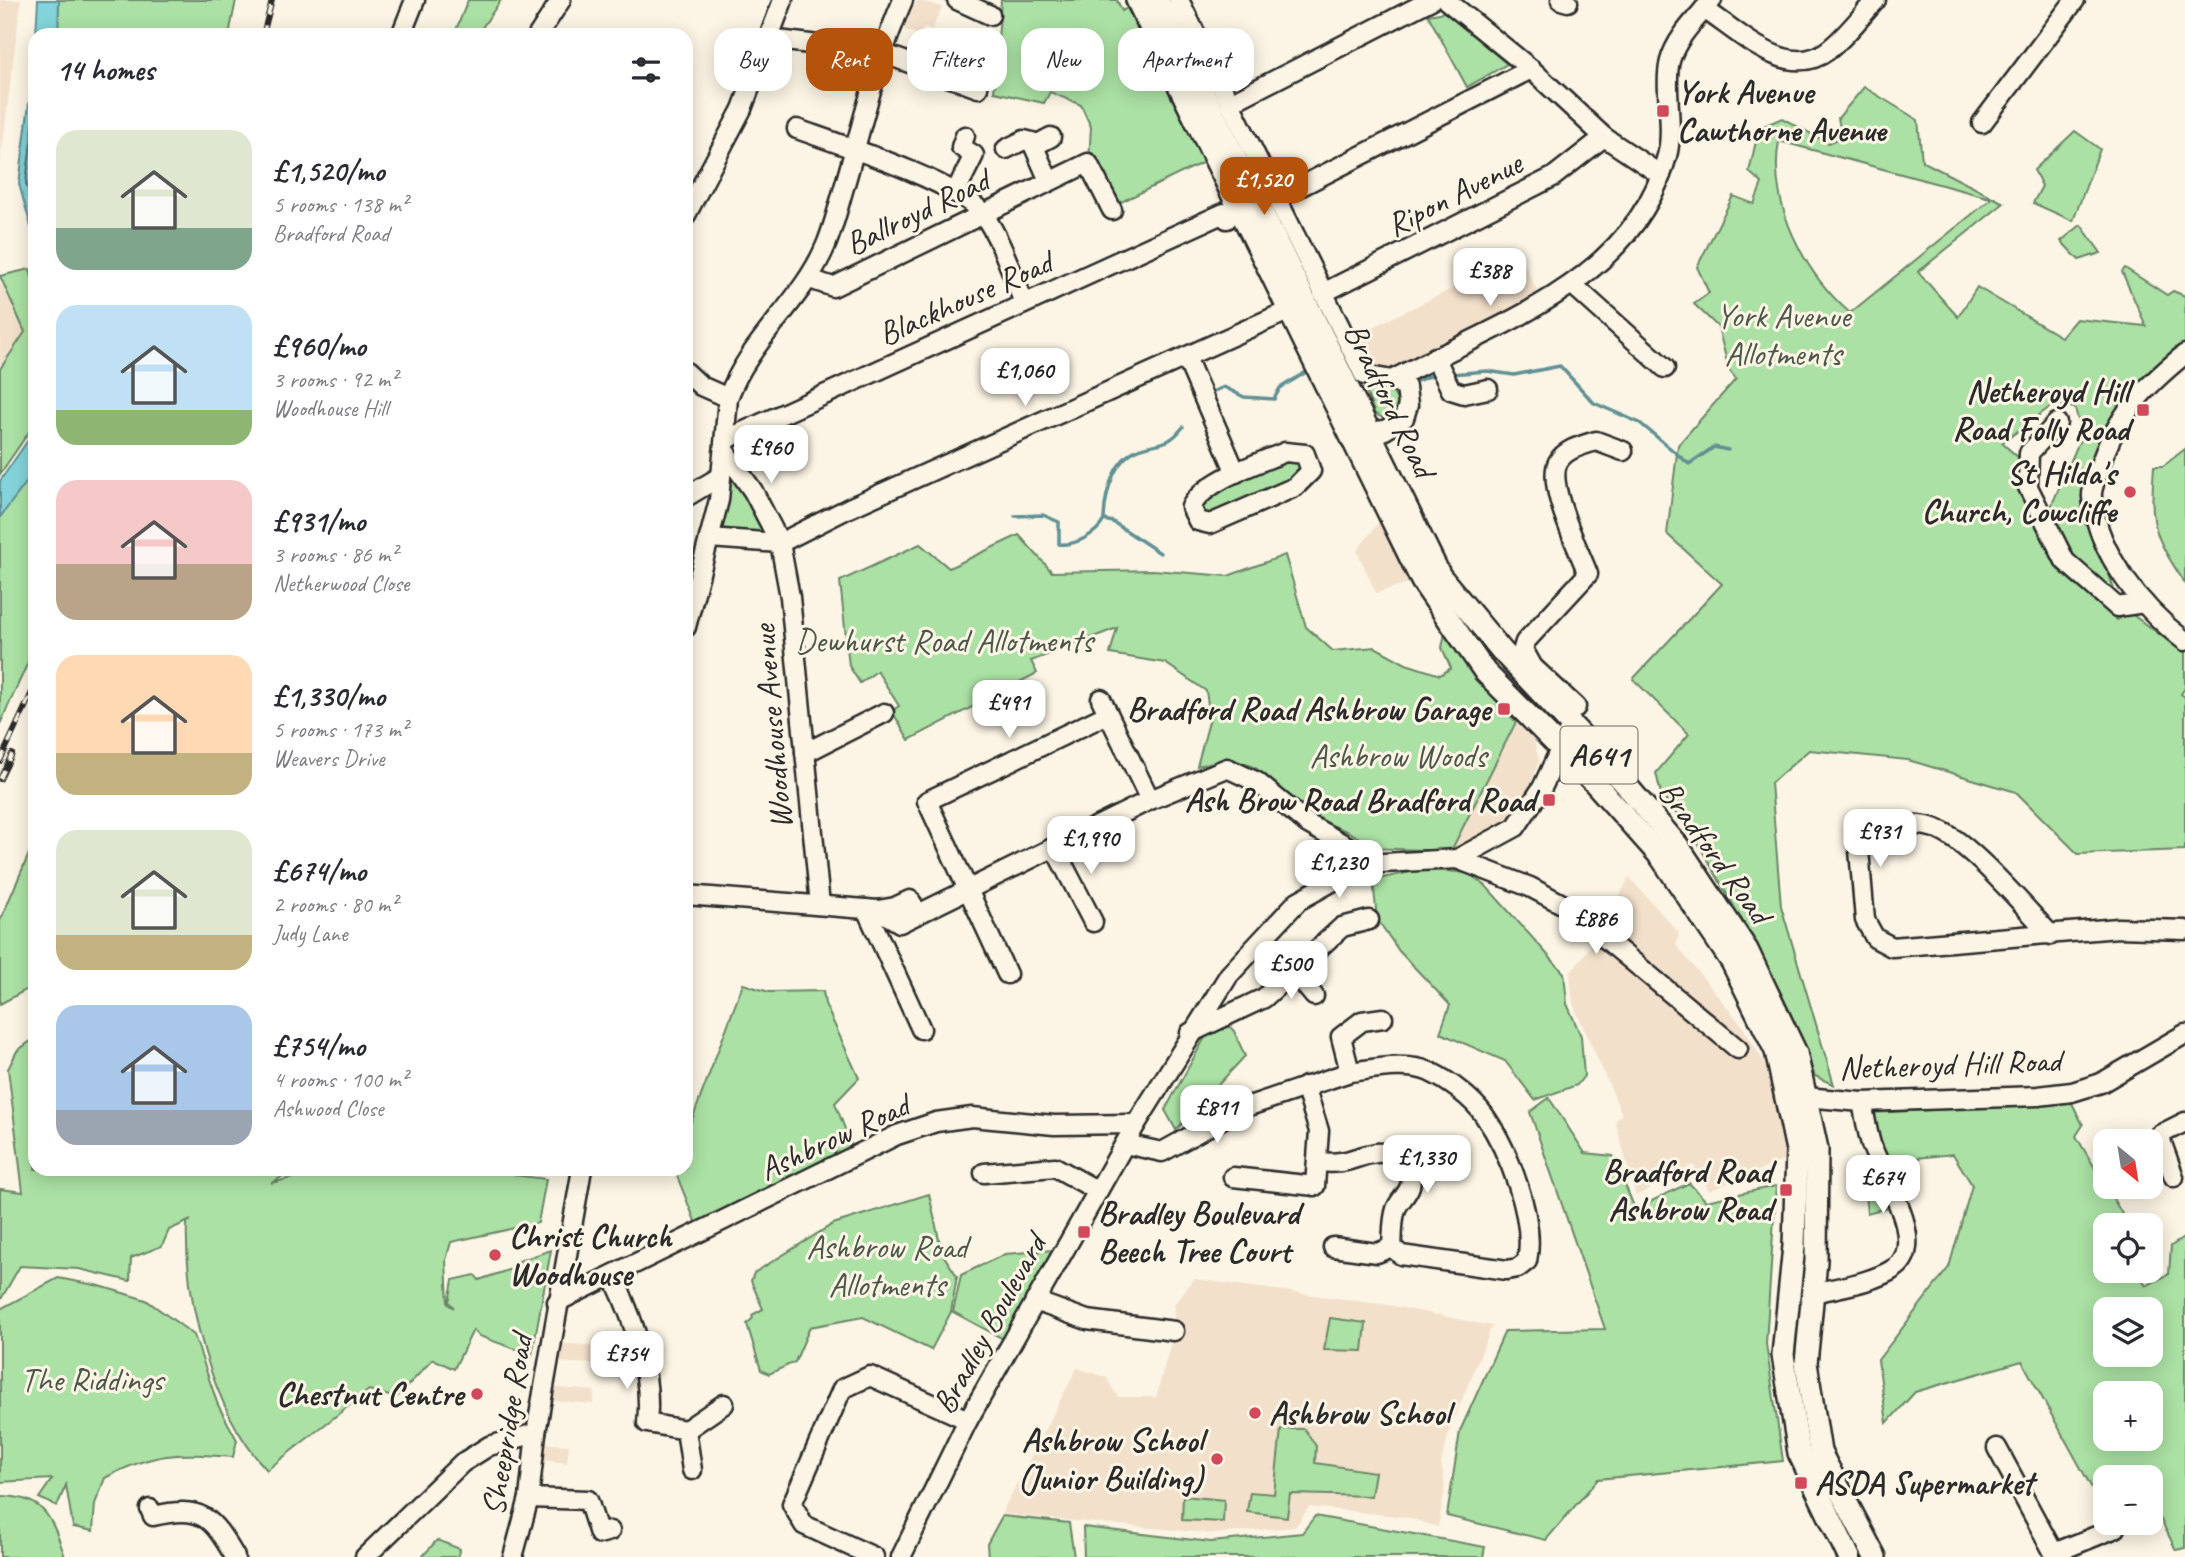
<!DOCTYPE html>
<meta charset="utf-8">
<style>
body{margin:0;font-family:Caveat,sans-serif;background:#f2f2f3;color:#2b2b33;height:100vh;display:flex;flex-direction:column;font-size:26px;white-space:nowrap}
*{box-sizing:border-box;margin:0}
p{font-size:23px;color:#7c7c81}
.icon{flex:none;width:38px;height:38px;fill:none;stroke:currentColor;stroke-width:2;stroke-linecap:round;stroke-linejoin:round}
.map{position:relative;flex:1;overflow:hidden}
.drawer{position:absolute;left:28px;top:28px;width:665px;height:1148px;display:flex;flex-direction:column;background:#fff;border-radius:21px;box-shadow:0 4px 18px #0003}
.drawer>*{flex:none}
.guide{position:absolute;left:714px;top:28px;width:665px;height:63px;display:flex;gap:14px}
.needle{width:46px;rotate:150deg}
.fabs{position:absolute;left:2093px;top:1129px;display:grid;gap:14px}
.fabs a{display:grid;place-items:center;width:70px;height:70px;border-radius:14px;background:#fff;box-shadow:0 4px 18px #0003;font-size:35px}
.price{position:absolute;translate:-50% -60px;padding:0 16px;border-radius:14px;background:#fff;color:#222;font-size:23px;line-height:46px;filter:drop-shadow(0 2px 4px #0008)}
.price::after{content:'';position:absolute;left:50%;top:42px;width:21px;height:16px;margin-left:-10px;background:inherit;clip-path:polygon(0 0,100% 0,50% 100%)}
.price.selected{background:#b45309;color:#fff}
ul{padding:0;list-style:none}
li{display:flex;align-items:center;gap:21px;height:175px;padding:0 28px}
li span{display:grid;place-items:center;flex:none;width:196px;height:140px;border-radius:21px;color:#555}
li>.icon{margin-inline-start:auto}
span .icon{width:84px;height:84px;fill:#fffc;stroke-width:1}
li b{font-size:30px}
h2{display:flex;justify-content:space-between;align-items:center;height:84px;padding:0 28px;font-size:30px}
.tag{padding:0 24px;border-radius:21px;background:#fff;box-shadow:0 4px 18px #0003;font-size:24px;line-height:63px}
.tag.selected{background:#b45309;color:#fff}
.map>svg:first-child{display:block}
</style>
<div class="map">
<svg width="2185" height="1557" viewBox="0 0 2185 1557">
<rect width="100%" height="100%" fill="#fcf5e5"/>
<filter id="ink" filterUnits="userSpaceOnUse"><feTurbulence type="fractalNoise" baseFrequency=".0143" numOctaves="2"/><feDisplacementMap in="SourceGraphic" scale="14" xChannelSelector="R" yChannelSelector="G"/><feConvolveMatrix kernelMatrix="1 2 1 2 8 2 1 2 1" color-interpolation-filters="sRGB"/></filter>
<g filter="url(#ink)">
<g fill="#f2e0cb">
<polygon points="0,0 21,0 0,165"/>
<polygon points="917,0 942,7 932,30 924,27 920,35 904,30"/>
<polygon points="1520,256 1539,295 1396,371 1370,368 1354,336"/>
<polygon points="0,281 25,332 0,369"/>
<polygon points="1379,522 1412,582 1376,593 1357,551"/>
<polygon points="1516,722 1534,741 1539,761 1528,791 1509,820 1489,834 1451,851"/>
<polygon points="1629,877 1679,933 1676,945 1741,1024 1771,1074 1788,1138 1785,1160 1709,1191 1693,1165 1636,1196 1615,1121 1622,1114 1573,1004 1570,973 1603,930"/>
<polygon points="1194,1279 1388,1305 1492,1326 1450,1429 1441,1462 1445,1487 1438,1527 1406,1517 1309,1507 1295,1527 1216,1534 1001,1514 1077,1368 1106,1377 1118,1397 1156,1397 1174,1331 1174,1304"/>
<polygon points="556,1343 598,1346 596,1364 554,1362"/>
<polygon points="549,1387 595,1391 593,1404 547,1400"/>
<polygon points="541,1443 569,1445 567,1463 539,1460"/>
</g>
<g fill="#abe1a4" stroke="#6b8668" stroke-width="2" fill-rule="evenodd">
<polygon points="59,0 236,0 229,35 58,35"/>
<polygon points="468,0 501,0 477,35 454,35"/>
<polygon points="1001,0 1117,0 1122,11 1127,8 1206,161 1117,204 1089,161 1091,127 1081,105 1050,92 1044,103 994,92"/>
<polygon points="1445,12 1507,64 1467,87 1428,15"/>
<path d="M1864,87L1918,120L1922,161L2004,203L1918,272L1958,317L1977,287L2061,337L2076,319L2146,326L2122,272L2125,268L2167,295L2173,291L2185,296V347L2144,380L2101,433L2082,496L2117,598L2073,556L2050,509L2082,435L2075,408L2054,404L2002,443L2020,459V492L2057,569L2117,620L2130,613L2185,653V688L2181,694L2185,697V850L2078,854L2016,792L1908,760L1809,750L1771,783L1781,906L1834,1085L1815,1076L1790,1012L1758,948L1692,833L1661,794L1656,773L1689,734L1633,679L1722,584L1667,534L1678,445L1736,379L1729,370L1718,327L1694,304L1709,293L1697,267L1733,196L1754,204L1762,183L1749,172L1759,128L1782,118L1828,143L1842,137L1838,118ZM1779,141L1990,198L1991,199L1850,313C1803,272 1768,203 1779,141Z"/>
<polygon points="2075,131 2100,149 2073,221 2033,203 2042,186 2034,170"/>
<polygon points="2081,225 2101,253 2079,260 2061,241"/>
<polygon points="30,269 35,290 35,423 0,474 0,369 25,332 0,276"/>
<polygon points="1363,384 1393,393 1399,403 1396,415 1385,419 1375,414"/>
<path d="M2185,449V583C2152,534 2150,523 2154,466H2163Z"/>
<polygon points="724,450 780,543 709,538"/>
<polygon points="1285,452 1311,471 1198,521 1197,495"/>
<polygon points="35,471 35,647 0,724 0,517"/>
<path d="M1019,535L1052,572L1153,570L1228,576L1285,555L1306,627L1333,651L1375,647L1406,664L1440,675L1451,668L1442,648L1445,633L1479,681L1516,722L1451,851L1369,848C1356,830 1332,828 1313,816C1265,788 1267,747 1197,766L1210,718L1206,691L1165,663L1110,654L1117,628L1031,661L1037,673L909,740L892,711L899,706L877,671L860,683L849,666L840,581L920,544L949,568Z"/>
<polygon points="35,840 35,985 0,1004 0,921"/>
<polygon points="1425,869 1468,873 1486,886 1564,973 1567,1004 1581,1036 1584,1076 1577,1085 1535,1100 1505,1061 1440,1033 1450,1005 1399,951 1377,919 1373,880"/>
<polygon points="743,984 769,992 823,991 825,1004 859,1078 835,1103 852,1147 697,1226 675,1171 686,1169 686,1136"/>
<polygon points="1225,1022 1234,1031 1245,1056 1176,1130 1165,1110 1209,1030"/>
<path d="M35,1038V1169H296L271,1183L329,1169H514V1175L546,1179L538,1223L451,1242L446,1260L448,1304L454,1308L449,1302L453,1280L475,1275L479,1280L514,1268L513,1263L551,1250L532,1355L479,1336L473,1330L454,1369L433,1359L396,1398L369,1390L267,1470C212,1412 184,1300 187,1222L191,1220L169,1230L162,1246L131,1258L130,1281L79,1269L20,1266L0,1301V1189L23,1192L8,1069L17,1051Z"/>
<polygon points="1549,1098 1585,1153 1613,1156 1635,1209 1689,1183 1706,1201 1776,1186 1766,1344 1783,1461 1598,1479 1546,1540 1447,1516 1460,1431 1505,1331 1605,1329 1530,1112"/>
<path d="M2072,1103L2083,1125L2076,1136L2128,1224L2105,1225V1270L2138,1271L2146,1286L2169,1274L2171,1246L2185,1237V1548L2176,1550L2151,1500V1477H2105V1492H2094L2022,1361L1915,1392L1887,1423L1878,1360L1949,1267L1972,1185L1953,1154L1899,1160L1904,1203L1867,1213L1863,1178L1884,1162L1868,1113ZM2105,1309H2151V1354H2105ZM2105,1393H2151V1438H2105Z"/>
<polygon points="929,1194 942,1253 957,1276 951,1312 931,1350 863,1317 810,1327 795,1362 769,1374 761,1370 747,1324 753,1318 752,1315 763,1309 751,1281 754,1273 833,1224"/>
<polygon points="1054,1250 1005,1340 953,1312 961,1275 1005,1254"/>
<path d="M58,1278L100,1286L146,1300L194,1335L218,1405L237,1440L233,1457C178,1453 155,1451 105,1478L95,1504L93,1531L73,1527L66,1485L57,1506L39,1498L52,1479L0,1482V1309Z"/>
<polygon points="1330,1318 1366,1323 1363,1351 1324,1350"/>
<polygon points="1281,1429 1304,1429 1316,1446 1315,1463 1375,1472 1371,1496 1290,1494 1287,1517 1247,1512 1250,1492 1274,1494"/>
<path d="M0,1496C46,1496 52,1519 65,1557H0Z"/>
<polygon points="1183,1496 1224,1500 1223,1522 1182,1520"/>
<polygon points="1002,1516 1069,1523 1074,1557 988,1557 987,1544"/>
<polygon points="1315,1516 1485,1547 1483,1557 1084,1557 1083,1527 1211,1542 1302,1533"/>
<polygon points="437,1540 460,1549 457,1557 422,1557"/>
</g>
<g fill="#83d4da" stroke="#609094" stroke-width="2">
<polygon points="38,0 59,0 58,35 36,35"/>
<polygon points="35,55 35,241 19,184"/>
<polygon points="35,430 35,471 0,517 0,481"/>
</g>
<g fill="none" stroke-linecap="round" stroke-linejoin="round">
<polyline stroke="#4e6f71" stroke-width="2" points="35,111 26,183 35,214"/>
<g stroke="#609094" stroke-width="3.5">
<polyline points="1451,374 1487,371 1514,375 1560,366 1594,403 1640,423 1689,464 1714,447 1728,450"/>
<polyline points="1411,383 1435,374"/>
<polyline points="1214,391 1224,387 1244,397 1274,399 1280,388 1308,371"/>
<path d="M1015,516L1043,515L1059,522V544C1075,546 1097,534 1104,520L1113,522L1160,553"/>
<path d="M1104,519C1105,492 1114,454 1145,447C1163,442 1170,444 1183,427"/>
</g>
<g stroke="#2b2b2b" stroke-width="23">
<g id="minor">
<polyline points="957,0 990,15"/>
<polyline points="1179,0 1364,375 1392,380"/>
<polyline points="1446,0 1531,69 1604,137 1661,175"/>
<polyline points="1561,0 1568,2"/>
<path d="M1704,9C1738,31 1787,81 1827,51C1846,37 1860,17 1876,0"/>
<polyline points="401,35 415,0"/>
<polyline points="538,35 561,0"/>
<polyline points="770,39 882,53 978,88"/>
<polyline points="1230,103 1431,0"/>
<polyline points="1982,123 2075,0"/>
<path d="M797,129C836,143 961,183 983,214C1001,239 1012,274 1024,303"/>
<polyline points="1034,146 1051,137"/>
<polyline points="1006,149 1024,140 1032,142 1049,181"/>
<polyline points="955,193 974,155 961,147 965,136"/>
<polyline points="1276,199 1531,69"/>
<polyline points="686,215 742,109 783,0"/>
<polyline points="810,279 833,287 1088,163 1112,210"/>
<polyline points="1573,285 1665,368"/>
<polyline points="1323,293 1553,177 1604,137"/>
<path d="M2185,354C2142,389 2114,418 2098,472C2096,479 2091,490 2092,497C2097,554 2142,608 2185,641"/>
<polyline points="1186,357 1236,473"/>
<polyline points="1435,357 1451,390 1464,394 1488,389"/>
<polyline points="686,372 701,386 728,398"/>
<polyline points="2057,423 2029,453 2028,487 2065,561 2117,607 2144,603"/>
<path d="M1358,433L1385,430L1404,418L1408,405L1406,387L1392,380C1495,325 1634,282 1667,156C1675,126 1663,87 1670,61C1676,38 1697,18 1712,0"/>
<polyline points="725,440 1224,213 1227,219"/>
<polyline points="724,450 753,491 780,543 790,597 820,905"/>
<path d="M1285,452L1305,454L1311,471L1295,487L1210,524L1198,521L1191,507C1205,480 1257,464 1285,452Z"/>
<polyline points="686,497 721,476"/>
<polyline points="709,538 780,543 849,508 1301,305"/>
<path d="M686,627L719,500L728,398C749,340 803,301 826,245C834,226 839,204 845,184C863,122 877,59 903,0"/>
<polyline points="1101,699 1150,800"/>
<path d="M1564,719L1576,707L1533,667L1523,649L1525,642L1588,574C1579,550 1546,485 1558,462C1565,449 1583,445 1596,441L1623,451"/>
<polyline points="805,753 884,713"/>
<polyline points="1054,847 1093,922"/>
<polyline points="1457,859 1530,887 1566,906 1738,1049"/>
<polyline points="686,895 878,910 900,923 1150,800 1227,768 1257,782 1308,824 1347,846 1364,864"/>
<polyline points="866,909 921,1029"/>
<polyline points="878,910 895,907 910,900 918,914"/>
<path d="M2051,935C2025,908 1973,846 1941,831C1922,821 1892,825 1872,828L1859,850L1865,920L1875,938L1892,947L2118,928L2185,930"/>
<polyline points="1295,973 1314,996"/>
<polyline points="1007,974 927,801 1108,714"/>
<polyline points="1190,1033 1264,998 1342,927 1369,920"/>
<polyline points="1794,1096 1862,1102 2038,1096 2072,1092 2101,1083 2185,1034"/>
<polyline points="1125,1144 1162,1152 1240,1109 1350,1072 1341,1037 1362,1021 1383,1018"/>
<path d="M1319,1162C1349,1165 1351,1157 1376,1153C1394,1151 1415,1167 1410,1186C1407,1195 1399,1201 1396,1209C1392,1221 1393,1235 1392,1247L1401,1255L1507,1270L1518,1268L1527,1261C1536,1219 1508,1149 1484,1115C1472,1098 1449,1081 1430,1072C1407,1062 1374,1069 1350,1072"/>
<polyline points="984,1173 1055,1167 1098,1191"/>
<polyline points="1233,1177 1315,1186 1319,1131 1305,1086"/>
<polyline points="2174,1177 2159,1135 2185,1122"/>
<polyline points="1333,1247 1377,1253 1392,1247"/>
<path d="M613,1276C634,1320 653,1373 647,1423L686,1430L692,1470"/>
<path d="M1813,1293C1839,1287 1872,1283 1895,1268C1930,1243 1880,1172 1871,1144C1867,1131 1865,1116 1862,1102"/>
<polyline points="1035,1301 1087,1320 1174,1331"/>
<polyline points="557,1302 897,1135 936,1122 972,1117 1054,1125 1136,1124"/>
<polyline points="686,1430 724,1404"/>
<polyline points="1997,1448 2056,1557"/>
<polyline points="529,1498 588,1500 599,1534 610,1531"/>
<path d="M150,1509L153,1516C202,1505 211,1516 235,1557"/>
<polyline points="2054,1553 2116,1528"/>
<polyline points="365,1557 462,1463 489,1446 536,1433"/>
<polyline points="513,1557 529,1498 536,1433 582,1169"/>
<polyline points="874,1557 804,1525 792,1504 842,1389 870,1376 968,1420"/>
<polyline points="901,1557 968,1420 1136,1124 1229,975 1298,901 1364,864 1457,859 1516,827 1542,788 1571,726"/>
</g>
</g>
<g stroke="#2b2b2b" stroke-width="26">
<g id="major">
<polyline points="1137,0 1422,581 1485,672 1595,783 1661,857 1732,962 1776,1051 1797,1150 1794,1246 1783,1355 1799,1453 1849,1557"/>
<polyline points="1158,0 1440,576 1502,651 1609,765 1678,846 1747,950 1796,1053 1817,1149 1816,1261 1806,1363 1820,1452 1875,1557"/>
</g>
</g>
<use href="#minor" stroke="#fcf5e5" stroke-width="18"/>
<use href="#major" stroke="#fcf5e5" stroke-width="21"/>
<g stroke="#2b2b2b" stroke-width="6">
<g id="rail">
<polyline points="263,35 272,0"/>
<polyline points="0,761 35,686"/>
<polyline points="0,779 12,754"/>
</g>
</g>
<use href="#rail" stroke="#fcf5e5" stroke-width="3.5" stroke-dasharray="10" stroke-linecap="butt"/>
</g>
</g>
<g fill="#d1495b" stroke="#fcf5e5" stroke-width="2.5">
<rect x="1656" y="104" width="14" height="14" rx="3.5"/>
<rect x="2136" y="403" width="14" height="14" rx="3.5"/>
<circle cx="2130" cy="492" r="7"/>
<rect x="1497" y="702" width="14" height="14" rx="3.5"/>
<rect x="1542" y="793" width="14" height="14" rx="3.5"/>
<rect x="1779" y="1183" width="14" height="14" rx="3.5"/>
<rect x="1077" y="1225" width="14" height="14" rx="3.5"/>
<circle cx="495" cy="1255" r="7"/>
<circle cx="477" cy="1394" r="7"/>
<circle cx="1255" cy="1413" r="7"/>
<circle cx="1217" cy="1459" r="7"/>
<rect x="1794" y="1476" width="14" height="14" rx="3.5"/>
</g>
<g text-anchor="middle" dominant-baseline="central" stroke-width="6" stroke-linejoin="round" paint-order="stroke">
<rect fill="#fcf5e5" stroke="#6a6863" stroke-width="2" x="1560.5" y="726.5" width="77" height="57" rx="5"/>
<g font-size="32" font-weight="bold" fill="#2b2b2b">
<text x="1599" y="755">A641</text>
</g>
<g font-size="33" font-weight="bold" fill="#2b2b2b" stroke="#fcf5e5" text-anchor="end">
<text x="1677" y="92" text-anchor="start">York Avenue<tspan x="1677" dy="38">Cawthorne Avenue</tspan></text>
<text x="2129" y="391">Netheroyd Hill<tspan x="2129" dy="38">Road Folly Road</tspan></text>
<text x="2116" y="473">St Hilda's<tspan x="2116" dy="38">Church, Cowcliffe</tspan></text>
<text x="1490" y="709">Bradford Road Ashbrow Garage</text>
<text x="1535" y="800">Ash Brow Road Bradford Road</text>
<text x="1772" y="1171">Bradford Road<tspan x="1772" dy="38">Ashbrow Road</tspan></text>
<text x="1098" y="1213" text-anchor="start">Bradley Boulevard<tspan x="1098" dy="38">Beech Tree Court</tspan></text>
<text x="509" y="1236" text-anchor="start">Christ Church<tspan x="509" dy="38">Woodhouse</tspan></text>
<text x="463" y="1394">Chestnut Centre</text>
<text x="1269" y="1413" text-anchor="start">Ashbrow School</text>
<text x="1203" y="1440">Ashbrow School<tspan x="1203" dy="38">(Junior Building)</tspan></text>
<text x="1815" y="1483" text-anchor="start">ASDA Supermarket</text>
</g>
<g font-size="33" fill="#2b2b2b" stroke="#fcf5e5">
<text transform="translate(1454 194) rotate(-27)">Ripon Avenue</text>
<text transform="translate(917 212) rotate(-26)">Ballroyd Road</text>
<text transform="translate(965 298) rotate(-24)">Blackhouse Road</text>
<text transform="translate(1390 400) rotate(64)">Bradford Road</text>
<text transform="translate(772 727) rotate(-95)">Woodhouse Avenue</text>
<text transform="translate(1715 852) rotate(54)">Bradford Road</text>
<text transform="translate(1950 1064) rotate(-2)">Netheroyd Hill Road</text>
<text transform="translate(834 1137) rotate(-25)">Ashbrow Road</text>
<text transform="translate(989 1324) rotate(-61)">Bradley Boulevard</text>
<text transform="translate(507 1425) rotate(-81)">Sheepridge Road</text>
</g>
<g font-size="33" fill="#4b5849" stroke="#fcf5e5">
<text x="1783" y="316">York Avenue<tspan x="1783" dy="38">Allotments</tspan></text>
<text x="944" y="641">Dewhurst Road Allotments</text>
<text x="1398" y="756">Ashbrow Woods</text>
<text x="887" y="1247">Ashbrow Road<tspan x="887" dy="38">Allotments</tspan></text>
<text x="92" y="1380">The Riddings</text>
</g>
</g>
</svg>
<div class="fabs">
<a><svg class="needle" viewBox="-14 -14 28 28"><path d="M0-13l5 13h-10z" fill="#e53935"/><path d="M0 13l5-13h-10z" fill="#7c7c81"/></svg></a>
<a><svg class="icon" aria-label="locate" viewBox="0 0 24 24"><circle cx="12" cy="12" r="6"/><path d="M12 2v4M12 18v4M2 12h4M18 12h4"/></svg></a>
<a><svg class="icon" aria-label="layers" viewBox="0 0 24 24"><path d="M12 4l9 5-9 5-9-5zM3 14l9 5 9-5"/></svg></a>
<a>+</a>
<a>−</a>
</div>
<b class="price selected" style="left:1264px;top:217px">£1,520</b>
<b class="price" style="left:1490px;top:308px">£388</b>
<b class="price" style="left:1025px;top:408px">£1,060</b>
<b class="price" style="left:771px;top:485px">£960</b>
<b class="price" style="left:1009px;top:740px">£491</b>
<b class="price" style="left:1880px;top:869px">£931</b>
<b class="price" style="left:1091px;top:876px">£1,990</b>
<b class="price" style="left:1339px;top:900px">£1,230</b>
<b class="price" style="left:1596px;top:956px">£886</b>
<b class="price" style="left:1291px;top:1001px">£500</b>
<b class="price" style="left:1217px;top:1145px">£811</b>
<b class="price" style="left:1427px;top:1195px">£1,330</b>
<b class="price" style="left:1883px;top:1215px">£674</b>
<b class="price" style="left:627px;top:1391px">£754</b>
<div class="guide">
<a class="tag">Buy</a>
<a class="tag selected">Rent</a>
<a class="tag">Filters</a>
<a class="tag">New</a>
<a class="tag">Apartment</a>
</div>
<section class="drawer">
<h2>14 homes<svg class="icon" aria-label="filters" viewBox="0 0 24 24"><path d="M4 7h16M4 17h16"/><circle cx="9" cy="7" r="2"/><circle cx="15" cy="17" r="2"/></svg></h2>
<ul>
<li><span style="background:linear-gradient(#dfe7d0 70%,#7fa58c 0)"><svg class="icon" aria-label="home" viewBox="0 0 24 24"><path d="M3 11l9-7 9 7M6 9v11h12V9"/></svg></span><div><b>£1,520/mo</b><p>5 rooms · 138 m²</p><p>Bradford Road</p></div></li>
<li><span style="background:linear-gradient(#bfe0f5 75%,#8fb573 0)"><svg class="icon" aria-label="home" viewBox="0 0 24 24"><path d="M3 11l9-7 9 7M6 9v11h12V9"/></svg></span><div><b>£960/mo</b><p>3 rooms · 92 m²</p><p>Woodhouse Hill</p></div></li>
<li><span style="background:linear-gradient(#f6c9c9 60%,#b9a48a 0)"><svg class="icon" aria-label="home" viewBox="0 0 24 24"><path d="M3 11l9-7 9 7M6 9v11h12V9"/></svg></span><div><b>£931/mo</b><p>3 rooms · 86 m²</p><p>Netherwood Close</p></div></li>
<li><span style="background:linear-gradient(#ffd9b3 70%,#c2b280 0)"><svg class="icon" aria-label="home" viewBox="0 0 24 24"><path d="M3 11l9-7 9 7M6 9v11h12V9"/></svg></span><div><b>£1,330/mo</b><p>5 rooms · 173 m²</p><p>Weavers Drive</p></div></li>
<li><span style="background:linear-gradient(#dfe7d0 75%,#c2b280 0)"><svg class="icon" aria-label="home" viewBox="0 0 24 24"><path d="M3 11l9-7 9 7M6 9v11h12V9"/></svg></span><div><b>£674/mo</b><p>2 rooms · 80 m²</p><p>Judy Lane</p></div></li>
<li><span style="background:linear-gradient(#a9c7e8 75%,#9aa5b1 0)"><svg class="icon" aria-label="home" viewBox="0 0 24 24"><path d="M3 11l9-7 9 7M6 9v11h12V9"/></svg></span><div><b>£754/mo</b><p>4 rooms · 100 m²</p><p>Ashwood Close</p></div></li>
</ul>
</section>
</div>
